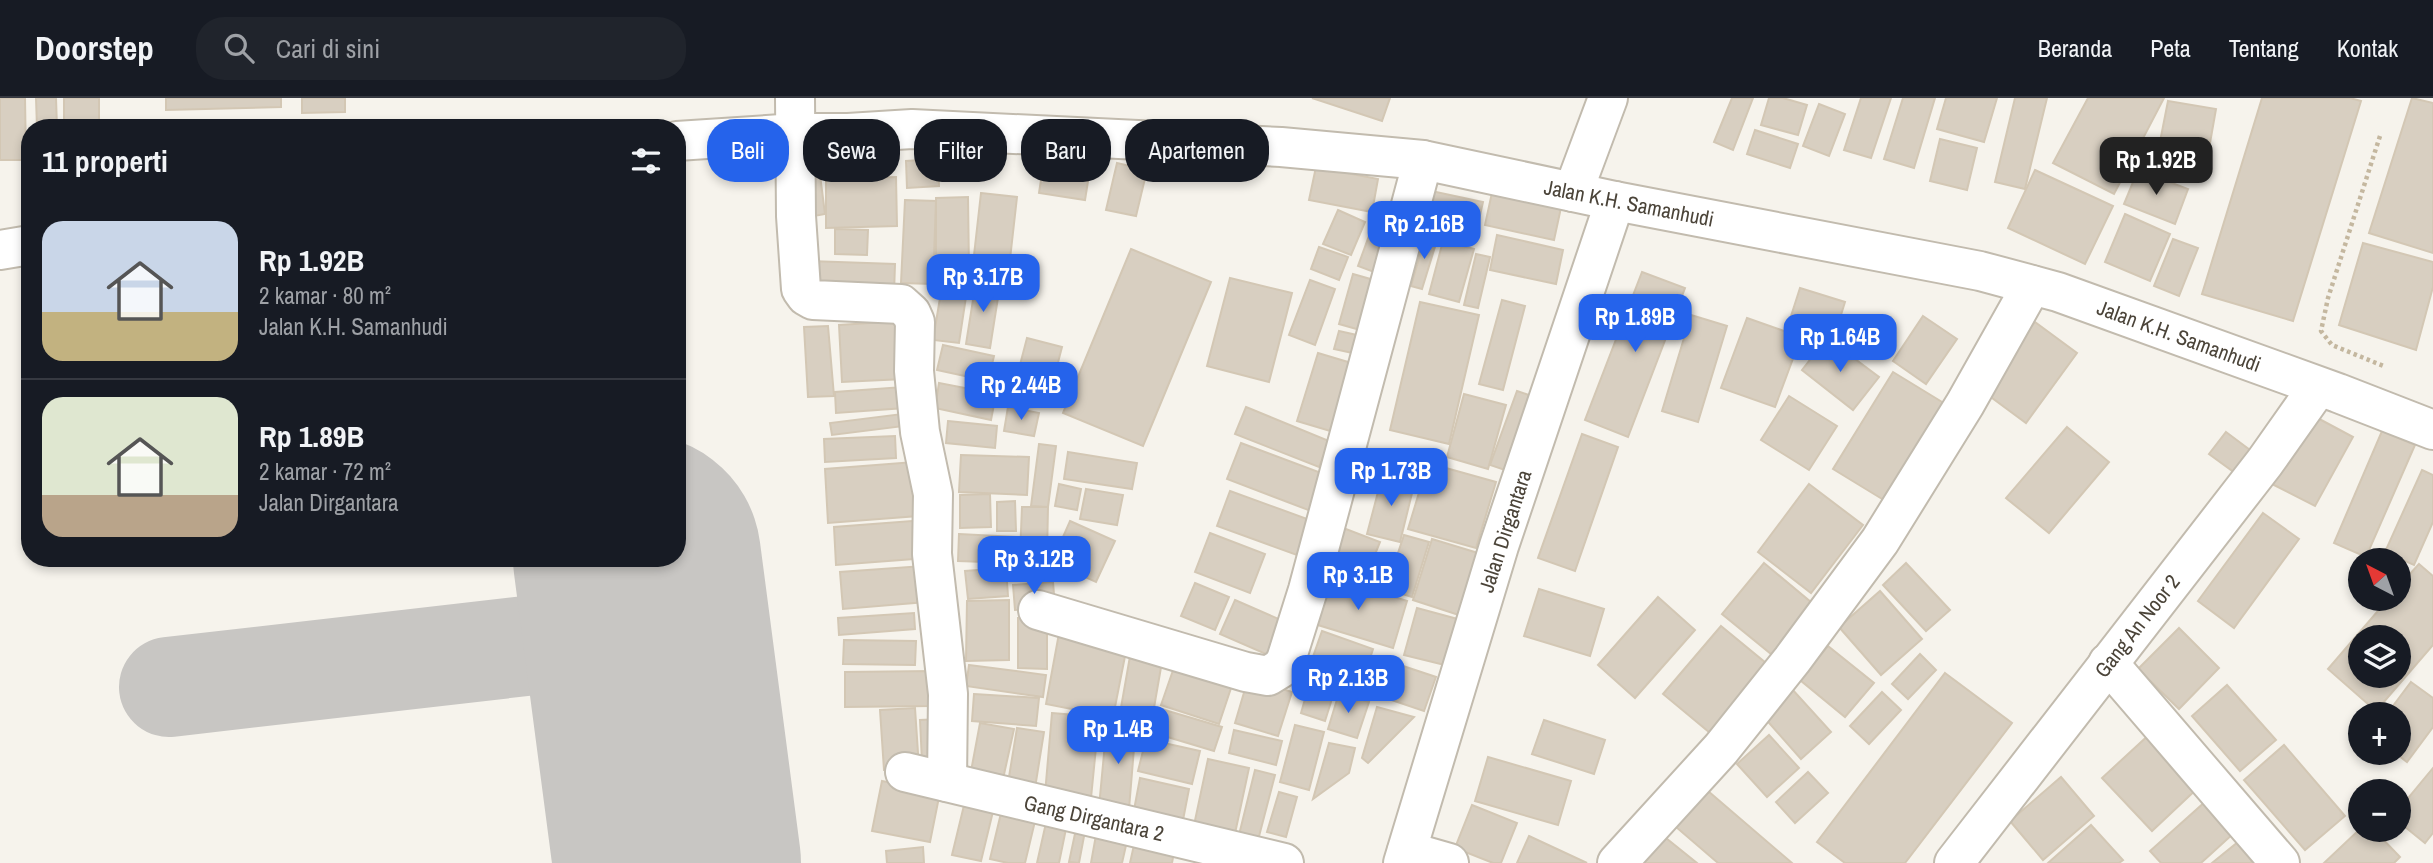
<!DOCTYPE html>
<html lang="id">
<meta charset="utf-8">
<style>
body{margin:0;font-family:"Archivo Narrow",sans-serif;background:#20242c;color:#f1f3f6;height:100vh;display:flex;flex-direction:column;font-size:26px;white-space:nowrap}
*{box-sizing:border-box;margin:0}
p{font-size:23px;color:#9ea1a6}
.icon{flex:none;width:38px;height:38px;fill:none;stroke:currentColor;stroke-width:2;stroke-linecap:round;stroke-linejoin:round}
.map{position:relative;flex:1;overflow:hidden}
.sheet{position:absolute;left:21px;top:21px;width:665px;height:448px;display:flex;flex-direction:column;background:#171b24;border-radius:28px;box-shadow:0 4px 10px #0003}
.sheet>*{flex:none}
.banner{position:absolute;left:707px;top:21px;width:665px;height:63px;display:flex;gap:14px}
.needle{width:46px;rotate:319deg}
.buttons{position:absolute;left:2348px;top:450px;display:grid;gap:14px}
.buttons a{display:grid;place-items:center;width:63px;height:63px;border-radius:50%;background:#171b24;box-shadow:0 4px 10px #0003;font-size:35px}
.price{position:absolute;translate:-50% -60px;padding:0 16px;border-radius:14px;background:#2563eb;color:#fff;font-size:23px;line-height:46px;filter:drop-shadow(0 2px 4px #0008)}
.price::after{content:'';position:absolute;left:50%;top:42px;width:21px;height:16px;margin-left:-10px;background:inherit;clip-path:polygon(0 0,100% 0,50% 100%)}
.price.selected{background:#222;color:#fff}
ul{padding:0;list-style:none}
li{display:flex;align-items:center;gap:21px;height:175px;padding:0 21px}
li+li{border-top:2px solid #363941}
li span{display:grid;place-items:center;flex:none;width:196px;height:140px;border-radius:21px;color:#555}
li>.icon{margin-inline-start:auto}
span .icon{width:84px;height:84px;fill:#fffc;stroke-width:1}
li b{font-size:30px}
h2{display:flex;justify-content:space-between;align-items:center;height:84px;padding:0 21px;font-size:30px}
.chip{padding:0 24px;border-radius:28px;background:#171b24;box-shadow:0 4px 10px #0003;font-size:24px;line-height:63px}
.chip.selected{background:#2563eb;color:#fff}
header{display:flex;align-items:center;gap:42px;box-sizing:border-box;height:98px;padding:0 35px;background:#171b24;border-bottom:2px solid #363941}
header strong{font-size:33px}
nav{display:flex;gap:38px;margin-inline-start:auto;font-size:24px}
.search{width:490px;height:63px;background:#20242c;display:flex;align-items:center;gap:18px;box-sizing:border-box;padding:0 24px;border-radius:28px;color:#9ea1a6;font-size:26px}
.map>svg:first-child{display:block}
</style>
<header>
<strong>Doorstep</strong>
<div class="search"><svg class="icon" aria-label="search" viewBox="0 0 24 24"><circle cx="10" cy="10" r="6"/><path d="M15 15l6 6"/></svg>Cari di sini</div>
<nav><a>Beranda</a><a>Peta</a><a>Tentang</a><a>Kontak</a></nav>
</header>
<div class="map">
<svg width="2433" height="765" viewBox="0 0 2433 765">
<rect width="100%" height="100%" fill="#f6f3ec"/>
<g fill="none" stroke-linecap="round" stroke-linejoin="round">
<g stroke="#c8c6c3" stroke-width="100">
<path d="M578,542C619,525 623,509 638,470"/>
<path d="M169,589L578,542C615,553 629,561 654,591"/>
</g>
<polyline stroke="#c8c6c3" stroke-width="248" points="637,460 677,765"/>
</g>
<g fill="#d8cfc1" stroke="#d3c7b4" stroke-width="2" fill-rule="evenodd">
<polygon points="0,0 25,0 26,62 0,62"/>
<polygon points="36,0 56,0 57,30 37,30"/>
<rect x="64" y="0" width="35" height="30"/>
<polygon points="166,0 281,0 281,9 166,12"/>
<polygon points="302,0 345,0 345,14 302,15"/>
<polygon points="1312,0 1390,0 1382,23"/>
<polygon points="1732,0 1753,0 1733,52 1714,44"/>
<polygon points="1769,0 1783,0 1807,7 1798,37 1761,27"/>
<polygon points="1861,0 1891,0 1871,60 1844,52"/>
<polygon points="1903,0 1935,0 1914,70 1884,61"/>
<polygon points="1946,0 1997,0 1984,44 1937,31"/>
<polygon points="2015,0 2047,0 2025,91 1995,84"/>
<polygon points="2088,0 2164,0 2114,96 2053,65"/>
<polygon points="2262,0 2350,0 2361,3 2293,223 2202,196"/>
<polygon points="2412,0 2433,5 2433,155 2369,135"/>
<polygon points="2168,3 2216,11 2207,62 2158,54"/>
<polygon points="1819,6 1845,16 1829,58 1803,48"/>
<polygon points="1755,32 1798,46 1790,70 1747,56"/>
<polygon points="1940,41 1977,50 1967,92 1930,83"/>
<polygon points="817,53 825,116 808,119 799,55"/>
<polygon points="832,58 855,59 854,74 831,73"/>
<polygon points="938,61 939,88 907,90 906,63"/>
<polygon points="1117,65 1147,72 1136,118 1106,112"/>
<polygon points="1043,69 1089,77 1085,102 1039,95"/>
<polygon points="1316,69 1378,81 1372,114 1309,102"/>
<polygon points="2035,72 2113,108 2085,166 2008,130"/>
<polygon points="2138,72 2188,91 2175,126 2124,106"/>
<polygon points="896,79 897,128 826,130 826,81"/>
<polygon points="1493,90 1562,105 1554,142 1485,127"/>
<polygon points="1422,91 1483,104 1476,135 1416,122"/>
<polygon points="981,95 1017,99 1008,179 972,175"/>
<polygon points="968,99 969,171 936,171 936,100"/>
<polygon points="905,102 936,103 933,186 901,185"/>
<polygon points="1338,112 1365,124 1351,157 1323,146"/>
<polygon points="2125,116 2170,136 2150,183 2105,164"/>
<polygon points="1374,124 1398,132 1382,177 1358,168"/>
<polygon points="835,131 868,132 867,157 835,156"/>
<polygon points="1426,136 1438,139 1422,191 1411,188"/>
<polygon points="1497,137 1563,152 1556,186 1490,172"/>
<polygon points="2173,141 2198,150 2179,198 2154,188"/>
<polygon points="1443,143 1474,151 1459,204 1429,196"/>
<polygon points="2363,145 2433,164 2433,189 2416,252 2339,227"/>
<polygon points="1319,149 1348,159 1339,182 1311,171"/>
<polygon points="1131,151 1211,184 1143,348 1063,315"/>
<polygon points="1476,156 1490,159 1478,210 1464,207"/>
<polygon points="809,163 895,166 894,196 807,193"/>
<polygon points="1642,174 1685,190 1628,339 1585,322"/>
<polygon points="944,176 969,179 959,245 933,242"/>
<polygon points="1353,176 1381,184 1367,234 1339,226"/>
<polygon points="1230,180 1292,195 1269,284 1207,268"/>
<polygon points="1310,182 1335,191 1315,247 1289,237"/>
<polygon points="976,183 1000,187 990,250 966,246"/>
<polygon points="1800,190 1845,204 1836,233 1791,218"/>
<polygon points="1502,202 1525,208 1503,292 1479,286"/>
<polygon points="1420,204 1479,217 1449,346 1390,332"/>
<polygon points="1691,217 1727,228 1698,324 1662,313"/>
<polygon points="1923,218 1957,241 1926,286 1893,263"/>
<polygon points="1747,220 1801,239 1775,309 1721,290"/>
<polygon points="901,223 904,281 842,284 839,227"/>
<polygon points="2035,224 2077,255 2026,325 1984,294"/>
<polygon points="828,228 834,298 808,299 804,229"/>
<polygon points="1339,233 1366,239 1362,257 1334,251"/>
<polygon points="1027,240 1062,249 1049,299 1014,290"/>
<polygon points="1827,240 1879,279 1853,312 1802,272"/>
<polygon points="943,247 994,258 988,283 937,272"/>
<polygon points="1318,255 1358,267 1337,335 1297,323"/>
<polygon points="1893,274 1947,307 1887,404 1833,371"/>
<polygon points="939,285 996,296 991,322 935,310"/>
<polygon points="903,289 905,310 836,315 835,294"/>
<polygon points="1517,293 1535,299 1508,373 1490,367"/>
<polygon points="1464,296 1506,307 1488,371 1447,359"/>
<polygon points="1789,298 1837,328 1809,372 1761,342"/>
<polygon points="1008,309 1039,315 1034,338 1004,333"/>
<polygon points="1246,309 1329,343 1319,369 1235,336"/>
<polygon points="902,316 904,328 832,337 830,325"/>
<polygon points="2310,316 2353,339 2315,408 2272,386"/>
<polygon points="948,323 997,328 995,350 946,345"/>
<polygon points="2067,329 2109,364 2049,435 2006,400"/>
<polygon points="2382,333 2415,347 2366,459 2334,445"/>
<polygon points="2226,334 2258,358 2242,380 2209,356"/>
<polygon points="1582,336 1618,349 1575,473 1538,460"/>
<polygon points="895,338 896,360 825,364 824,341"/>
<polygon points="1241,345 1324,376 1311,413 1227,381"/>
<polygon points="1039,346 1056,348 1048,409 1031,408"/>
<polygon points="1068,354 1137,365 1132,391 1064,381"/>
<polygon points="961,357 1029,359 1027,397 959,394"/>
<polygon points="914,364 918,418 828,425 825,371"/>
<polygon points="1428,365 1496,384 1476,450 1408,431"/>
<polygon points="2422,372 2433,377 2433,424 2414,467 2385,454"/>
<polygon points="1383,375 1415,383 1400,444 1367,436"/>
<polygon points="1059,386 1081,391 1077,412 1055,408"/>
<polygon points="1809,386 1863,427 1811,495 1758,454"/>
<polygon points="1086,391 1123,397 1117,427 1080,421"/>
<polygon points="1230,393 1310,422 1297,457 1217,428"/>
<polygon points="990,396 991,429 960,430 960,397"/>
<polygon points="1015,403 1016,433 997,433 997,404"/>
<polygon points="1022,409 1048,409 1047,457 1020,457"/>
<polygon points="2263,415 2299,441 2234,530 2198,503"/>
<polygon points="925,422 927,460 836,467 834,429"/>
<polygon points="1070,423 1115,443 1096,484 1052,464"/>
<polygon points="1338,428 1380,444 1363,486 1322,470"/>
<polygon points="1210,435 1265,456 1250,495 1195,474"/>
<polygon points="959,436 1016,439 1014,465 958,463"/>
<polygon points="1404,437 1429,444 1412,499 1386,491"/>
<polygon points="1432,441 1491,459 1471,521 1413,502"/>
<polygon points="1014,465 1045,466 1045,478 1014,477"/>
<polygon points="1764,465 1818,510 1776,560 1722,516"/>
<polygon points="1906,465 1950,512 1926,533 1883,487"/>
<path d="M2419,466L2433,478V547L2376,613L2328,571L2389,500H2399V488ZM2361,539H2399V578H2361Z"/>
<polygon points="923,468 926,504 843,511 840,474"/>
<polygon points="1006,470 1008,498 968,501 965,473"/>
<polygon points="1322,477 1407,503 1393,550 1308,524"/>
<polygon points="1053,484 1055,509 1015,512 1013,487"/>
<polygon points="1195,485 1229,499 1215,532 1181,518"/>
<polygon points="1539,491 1604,511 1590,558 1524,538"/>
<polygon points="1880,493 1922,541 1881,577 1839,529"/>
<polygon points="1658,499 1695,532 1635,600 1598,567"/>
<polygon points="1009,502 1009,562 966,563 967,503"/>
<polygon points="1235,502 1290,526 1275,560 1220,536"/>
<polygon points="1417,510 1465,523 1453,569 1404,557"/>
<polygon points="914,515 915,531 839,537 838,520"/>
<polygon points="1018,520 1047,520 1047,571 1018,570"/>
<polygon points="1721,528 1772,570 1715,639 1663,596"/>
<polygon points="1060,530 1128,543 1113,619 1046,606"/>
<polygon points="2179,530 2219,570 2179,611 2138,571"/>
<polygon points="1322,533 1373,551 1359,594 1307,576"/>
<polygon points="844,542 916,543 915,567 843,566"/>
<polygon points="1132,547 1164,552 1151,627 1119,621"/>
<polygon points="1828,548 1874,585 1845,619 1800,582"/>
<polygon points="1179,555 1236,575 1219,626 1161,607"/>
<polygon points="1920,556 1936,572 1908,601 1892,586"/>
<polygon points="1379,560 1436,579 1424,613 1368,594"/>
<polygon points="969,567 1046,577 1043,599 966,588"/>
<polygon points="932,573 932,608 845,609 845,574"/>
<polygon points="1945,575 2012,625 1905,765 1845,765 1817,744"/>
<polygon points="1311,580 1336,588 1325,623 1301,615"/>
<polygon points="1248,581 1292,594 1278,638 1235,625"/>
<polygon points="2411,584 2433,600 2433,629 2407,664 2394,654 2399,654 2399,616 2387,616"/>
<polygon points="2227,587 2276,642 2240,673 2192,618"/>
<polygon points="1791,590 1831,634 1801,661 1762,617"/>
<polygon points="1882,594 1901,612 1869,646 1850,628"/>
<polygon points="1339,595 1369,604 1357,640 1328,631"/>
<polygon points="974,596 1039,600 1036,628 972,623"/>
<polygon points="1377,609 1414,619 1368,665 1362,660"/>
<polygon points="915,610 919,670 884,672 880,612"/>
<polygon points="1158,610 1222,629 1214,653 1151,634"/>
<polygon points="1052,615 1099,619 1091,700 1045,696"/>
<polygon points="942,621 944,662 922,664 920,622"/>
<polygon points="1544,622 1605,642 1594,676 1532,656"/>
<polygon points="1107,624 1136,626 1129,711 1099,709"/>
<polygon points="980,625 1014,631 1001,690 969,684"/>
<polygon points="1295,627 1324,634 1309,692 1280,684"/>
<polygon points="1017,630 1044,634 1035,690 1008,685"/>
<polygon points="1234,632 1282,643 1276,667 1229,655"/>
<polygon points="2152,634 2201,687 2152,733 2102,680"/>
<polygon points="1769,637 1799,670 1767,699 1737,666"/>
<polygon points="1146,641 1200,653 1192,686 1138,673"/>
<polygon points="1329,645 1355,650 1349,675 1313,701"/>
<polygon points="2284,647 2345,718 2305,752 2244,682"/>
<polygon points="1488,659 1571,683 1558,727 1475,703"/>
<polygon points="1208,661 1249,670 1234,740 1193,732"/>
<polygon points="2433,670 2433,735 2425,745 2399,724 2399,711"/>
<polygon points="1255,672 1275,677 1257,746 1238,741"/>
<polygon points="1808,674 1828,695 1795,725 1776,704"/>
<polygon points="2061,679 2094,718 2043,762 2010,723"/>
<polygon points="1140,680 1189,691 1183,722 1134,712"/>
<polygon points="882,683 940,694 930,744 872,733"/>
<polygon points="1708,693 1792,765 1718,765 1676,729"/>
<polygon points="1279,694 1297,699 1286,739 1267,734"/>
<polygon points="967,695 996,701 981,763 952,757"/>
<polygon points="2206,703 2234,735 2201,765 2161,765 2150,753"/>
<polygon points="1472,707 1517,725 1501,765 1493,765 1455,750"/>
<polygon points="1002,711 1036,719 1025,765 1008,765 990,761"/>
<polygon points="1048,716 1068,721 1059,765 1037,765"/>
<polygon points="2091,727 2123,762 2119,765 2048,765"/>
<polygon points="2361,730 2374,732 2400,759 2394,765 2324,765"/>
<polygon points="1076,731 1085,733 1079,765 1069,764"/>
<polygon points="1656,732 1697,765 1629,765"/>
<polygon points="1096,737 1127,743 1122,765 1091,765"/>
<polygon points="1529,738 1587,765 1517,765"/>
<polygon points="2238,744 2253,763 2250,765 2212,765"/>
<polygon points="1134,747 1174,754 1172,765 1130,765"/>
<polygon points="923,749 924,765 887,765 886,753"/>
</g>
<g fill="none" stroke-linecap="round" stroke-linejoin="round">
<g stroke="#c2bbae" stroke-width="42">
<g id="minor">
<polyline points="795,0 796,118 801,191 806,198 813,202 901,206 911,215 915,224 914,273 920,334 933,396 932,456 948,596 947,684"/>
<polyline points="677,43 797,35 848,35 912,31 1281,49 1423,62 1615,103 1980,173 2058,194 2338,295 2433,332"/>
<polyline points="1573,94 1608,0"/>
<polyline points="0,152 30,147"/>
<polyline points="1038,512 1246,574 1268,578 1281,570 1286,562 1308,492 1423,62"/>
<polyline points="2108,565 2280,765"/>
<polyline points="905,674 1284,765"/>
<polyline points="1407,753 1449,765"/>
<polyline points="1403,765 1499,448 1615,103"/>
<polyline points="1617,765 1721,651 1792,562 1880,443 1965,306 2032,187"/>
<polyline points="1954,765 2265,364 2318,289"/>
</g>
</g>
<polyline stroke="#c4b79f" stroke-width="4.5" stroke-dasharray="3.5 3.5" stroke-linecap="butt" points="2380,38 2328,200 2321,233 2332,247 2386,269"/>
<use href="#minor" stroke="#fff" stroke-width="38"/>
</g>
<g text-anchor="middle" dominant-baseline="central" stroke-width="6" stroke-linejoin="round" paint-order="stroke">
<g font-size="21" fill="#4b4439" stroke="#fff">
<text transform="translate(1629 105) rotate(11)">Jalan K.H. Samanhudi</text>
<text transform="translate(2179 238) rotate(20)">Jalan K.H. Samanhudi</text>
<text transform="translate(1505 433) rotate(-72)">Jalan Dirgantara</text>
<text transform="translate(2137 528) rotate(-52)">Gang An Noor 2</text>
<text transform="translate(1094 720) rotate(13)">Gang Dirgantara 2</text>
</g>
</g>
</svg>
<div class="buttons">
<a><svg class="needle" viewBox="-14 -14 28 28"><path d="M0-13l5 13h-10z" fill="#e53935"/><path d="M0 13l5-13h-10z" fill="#9ea1a6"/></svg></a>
<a><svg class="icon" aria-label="layers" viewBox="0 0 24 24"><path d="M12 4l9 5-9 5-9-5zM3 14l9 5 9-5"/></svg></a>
<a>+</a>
<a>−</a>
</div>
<b class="price selected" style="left:2156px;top:99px">Rp 1.92B</b>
<b class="price" style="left:1424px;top:163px">Rp 2.16B</b>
<b class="price" style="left:983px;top:216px">Rp 3.17B</b>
<b class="price" style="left:1635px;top:256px">Rp 1.89B</b>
<b class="price" style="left:1840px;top:276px">Rp 1.64B</b>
<b class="price" style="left:1021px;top:324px">Rp 2.44B</b>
<b class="price" style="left:1391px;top:410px">Rp 1.73B</b>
<b class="price" style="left:1034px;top:498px">Rp 3.12B</b>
<b class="price" style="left:1358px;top:514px">Rp 3.1B</b>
<b class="price" style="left:1348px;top:617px">Rp 2.13B</b>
<b class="price" style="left:1118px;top:668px">Rp 1.4B</b>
<div class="banner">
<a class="chip selected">Beli</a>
<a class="chip">Sewa</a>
<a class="chip">Filter</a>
<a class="chip">Baru</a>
<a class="chip">Apartemen</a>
</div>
<section class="sheet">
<h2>11 properti<svg class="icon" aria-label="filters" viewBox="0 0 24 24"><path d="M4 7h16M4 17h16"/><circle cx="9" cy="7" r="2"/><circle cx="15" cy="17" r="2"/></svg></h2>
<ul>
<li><span style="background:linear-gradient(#c9d6e8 65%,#c2b280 0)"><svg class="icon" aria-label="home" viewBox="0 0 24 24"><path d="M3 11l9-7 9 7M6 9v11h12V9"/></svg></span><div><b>Rp 1.92B</b><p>2 kamar · 80 m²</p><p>Jalan K.H. Samanhudi</p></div></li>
<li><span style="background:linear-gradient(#dfe7d0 70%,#b9a48a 0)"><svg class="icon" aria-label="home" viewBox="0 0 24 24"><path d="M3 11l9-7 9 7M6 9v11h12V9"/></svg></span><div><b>Rp 1.89B</b><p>2 kamar · 72 m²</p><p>Jalan Dirgantara</p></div></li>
</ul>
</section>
</div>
